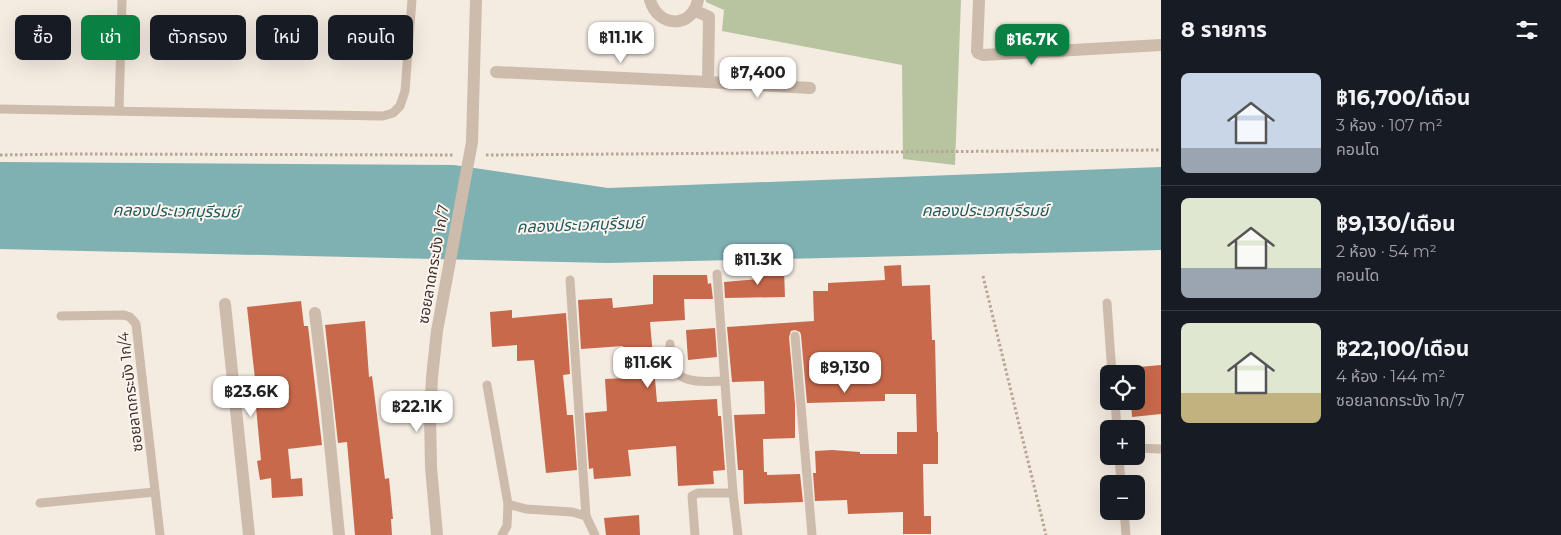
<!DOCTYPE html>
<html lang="th">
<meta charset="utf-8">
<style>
body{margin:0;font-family:Montserrat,"Noto Sans Thai",sans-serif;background:#20242c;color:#f1f3f6;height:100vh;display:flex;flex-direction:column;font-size:19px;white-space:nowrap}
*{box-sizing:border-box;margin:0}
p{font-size:16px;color:#9ea1a6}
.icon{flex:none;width:28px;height:28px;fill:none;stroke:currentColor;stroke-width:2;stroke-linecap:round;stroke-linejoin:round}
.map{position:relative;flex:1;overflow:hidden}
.sheet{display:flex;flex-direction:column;background:#171b24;width:400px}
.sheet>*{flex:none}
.guide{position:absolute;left:15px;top:15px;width:475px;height:45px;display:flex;gap:10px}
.fabs{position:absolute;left:1100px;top:365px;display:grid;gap:10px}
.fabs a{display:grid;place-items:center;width:45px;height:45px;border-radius:8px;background:#171b24;box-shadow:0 5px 20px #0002;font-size:25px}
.price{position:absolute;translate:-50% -42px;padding:0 11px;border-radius:10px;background:#fff;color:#222;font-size:16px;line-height:32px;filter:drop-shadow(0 1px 2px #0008)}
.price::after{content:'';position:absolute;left:50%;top:30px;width:15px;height:11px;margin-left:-8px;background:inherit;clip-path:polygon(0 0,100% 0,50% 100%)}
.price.current{background:#0b8043;color:#fff}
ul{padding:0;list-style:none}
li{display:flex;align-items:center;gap:15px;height:125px;padding:0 20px}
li+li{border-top:1px solid #363941}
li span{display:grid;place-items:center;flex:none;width:140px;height:100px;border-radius:8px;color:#555}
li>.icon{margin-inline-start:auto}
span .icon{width:60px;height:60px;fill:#fffc;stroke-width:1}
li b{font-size:21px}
h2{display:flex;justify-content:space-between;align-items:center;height:60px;padding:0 20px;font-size:21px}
.chip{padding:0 18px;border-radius:8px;background:#171b24;box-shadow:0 5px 20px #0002;font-size:18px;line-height:45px}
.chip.current{background:#0b8043;color:#fff}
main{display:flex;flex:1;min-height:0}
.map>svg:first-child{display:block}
</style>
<main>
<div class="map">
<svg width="1161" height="535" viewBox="0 0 1161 535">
<rect width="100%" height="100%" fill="#f4ebe1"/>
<polygon fill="#b8c4a0" points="706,0 961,0 955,165 903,159 902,65 722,31 724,10 706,2"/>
<polygon fill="#7fb0b2" points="0,162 454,165 608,188 1161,167 1161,250 608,263 0,249"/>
<g fill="#c8694b">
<polygon points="901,265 902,286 930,285 932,340 935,340 937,432 938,432 938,464 923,464 924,516 931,516 931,534 903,534 903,512 848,514 847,500 815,501 813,473 816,473 815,451 832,450 860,452 860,454 897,454 897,432 917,432 916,394 885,394 885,401 807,403 801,335 800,332 795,330 791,331 789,337 795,404 795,438 763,439 764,472 767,472 767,475 800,474 803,502 744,504 743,470 738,470 734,415 765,414 764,381 732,382 727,327 814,321 813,291 828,291 828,283 885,280 884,266"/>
<polygon points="784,270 785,297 725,298 724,282 759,279 759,271"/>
<polygon points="653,275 707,275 708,284 711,283 713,299 684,299 685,320 650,322 657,402 717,399 718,416 721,416 725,470 713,471 714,484 678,486 676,446 628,450 631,476 594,479 593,468 589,469 585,413 607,411 605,379 626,378 623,346 581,349 578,300 612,298 613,308 653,304"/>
<polygon points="301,301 304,326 308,326 322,445 288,449 291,479 302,478 303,496 272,498 271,478 260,480 257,461 261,460 256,407 258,406 247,307"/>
<polygon points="512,310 512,318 566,313 570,374 563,375 567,415 573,415 577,470 546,473 534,360 517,361 517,345 492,347 490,312"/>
<polygon points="365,321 369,377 372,376 385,479 389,478 393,519 391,519 392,535 355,535 347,442 338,443 325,325"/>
<polygon points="715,328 717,357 688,360 686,330"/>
<polygon points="1161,365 1161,414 1132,417 1131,401 1136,401 1136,374 1128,374 1128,368"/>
<polygon points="639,515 640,535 606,535 604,518"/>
</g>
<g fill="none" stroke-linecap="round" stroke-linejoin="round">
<g stroke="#b9a596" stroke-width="3" stroke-dasharray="2.5 2.5" stroke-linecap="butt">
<polyline points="0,155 67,154 454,155"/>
<polyline points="486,155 1161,150"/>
<polyline points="983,276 1046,535"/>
</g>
<g stroke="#cdbbac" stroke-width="9">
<polyline points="0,109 383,116 393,113 400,106 405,91 412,0"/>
<polyline points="119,111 122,0"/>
<polyline points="717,274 733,493 738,535"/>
<polyline points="570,280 586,516"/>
<polyline points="1107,303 1112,374"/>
<polyline points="61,316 124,315 130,317 136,324 160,535"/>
<polyline points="795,336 812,535"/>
<path d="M670,344L671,357L679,375C692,384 709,381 725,381"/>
<polyline points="487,385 508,504 526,509 572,512 586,516 595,535"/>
<polyline points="1115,401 1117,429"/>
<polyline points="1136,448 1161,449"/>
<polyline points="1119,456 1121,484"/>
<polyline points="40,503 155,492"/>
<polyline points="1124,511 1126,535"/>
<polyline points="502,535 507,526 508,504"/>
<polyline points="695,535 692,496 698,493 733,493"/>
</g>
<g stroke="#cdbbac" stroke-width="12">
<path d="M650,0C658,28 692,29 698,0"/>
<polyline points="979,0 977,51 978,53 983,55 1161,45"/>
<polyline points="496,72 708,82 709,17 694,10"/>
<polyline points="708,82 810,88"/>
<polyline points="225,304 249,535"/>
<polyline points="315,313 326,403 339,535"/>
<polyline points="437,535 431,467 430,415 432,377 437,331 472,142 476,0"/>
</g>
</g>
<g text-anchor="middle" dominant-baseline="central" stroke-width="4" stroke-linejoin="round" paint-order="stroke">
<g font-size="15" fill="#3b302b" stroke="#fbf5ee">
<text transform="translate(433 264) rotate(-80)">ซอยลาดกระบัง 1ก/7</text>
<text transform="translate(130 392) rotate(-97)">ซอยลาดกระบัง 1ก/4</text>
</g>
<g font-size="16" font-style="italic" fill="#1f5a5e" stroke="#fbf5ee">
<text x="985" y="210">คลองประเวศบุรีรมย์</text>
<text transform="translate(176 211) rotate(1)">คลองประเวศบุรีรมย์</text>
<text transform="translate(580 225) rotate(-2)">คลองประเวศบุรีรมย์</text>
</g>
</g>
</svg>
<div class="fabs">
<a><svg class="icon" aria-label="locate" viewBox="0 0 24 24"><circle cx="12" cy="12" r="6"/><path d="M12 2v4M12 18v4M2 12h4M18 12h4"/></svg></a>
<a>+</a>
<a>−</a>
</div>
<b class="price" style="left:621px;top:64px">฿11.1K</b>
<b class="price current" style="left:1032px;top:66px">฿16.7K</b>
<b class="price" style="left:758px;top:99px">฿7,400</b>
<b class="price" style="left:758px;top:286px">฿11.3K</b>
<b class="price" style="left:648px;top:389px">฿11.6K</b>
<b class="price" style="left:845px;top:394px">฿9,130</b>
<b class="price" style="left:251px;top:418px">฿23.6K</b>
<b class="price" style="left:417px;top:433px">฿22.1K</b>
<div class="guide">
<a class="chip">ซื้อ</a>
<a class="chip current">เช่า</a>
<a class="chip">ตัวกรอง</a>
<a class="chip">ใหม่</a>
<a class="chip">คอนโด</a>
</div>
</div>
<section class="sheet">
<h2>8 รายการ<svg class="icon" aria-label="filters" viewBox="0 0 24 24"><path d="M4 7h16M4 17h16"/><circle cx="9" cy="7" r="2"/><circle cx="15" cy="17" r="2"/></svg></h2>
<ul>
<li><span style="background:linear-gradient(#c9d6e8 75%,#9aa5b1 0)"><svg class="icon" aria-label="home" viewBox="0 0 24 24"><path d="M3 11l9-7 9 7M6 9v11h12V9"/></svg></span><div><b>฿16,700/เดือน</b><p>3 ห้อง · 107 m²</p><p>คอนโด</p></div></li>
<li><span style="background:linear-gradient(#dfe7d0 70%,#9aa5b1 0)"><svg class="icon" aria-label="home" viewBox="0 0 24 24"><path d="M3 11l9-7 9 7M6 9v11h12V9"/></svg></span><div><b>฿9,130/เดือน</b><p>2 ห้อง · 54 m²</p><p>คอนโด</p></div></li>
<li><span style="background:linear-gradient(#dfe7d0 70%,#c2b280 0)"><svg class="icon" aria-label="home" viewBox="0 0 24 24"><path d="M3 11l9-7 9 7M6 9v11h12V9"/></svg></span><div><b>฿22,100/เดือน</b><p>4 ห้อง · 144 m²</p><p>ซอยลาดกระบัง 1ก/7</p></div></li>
</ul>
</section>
</main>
